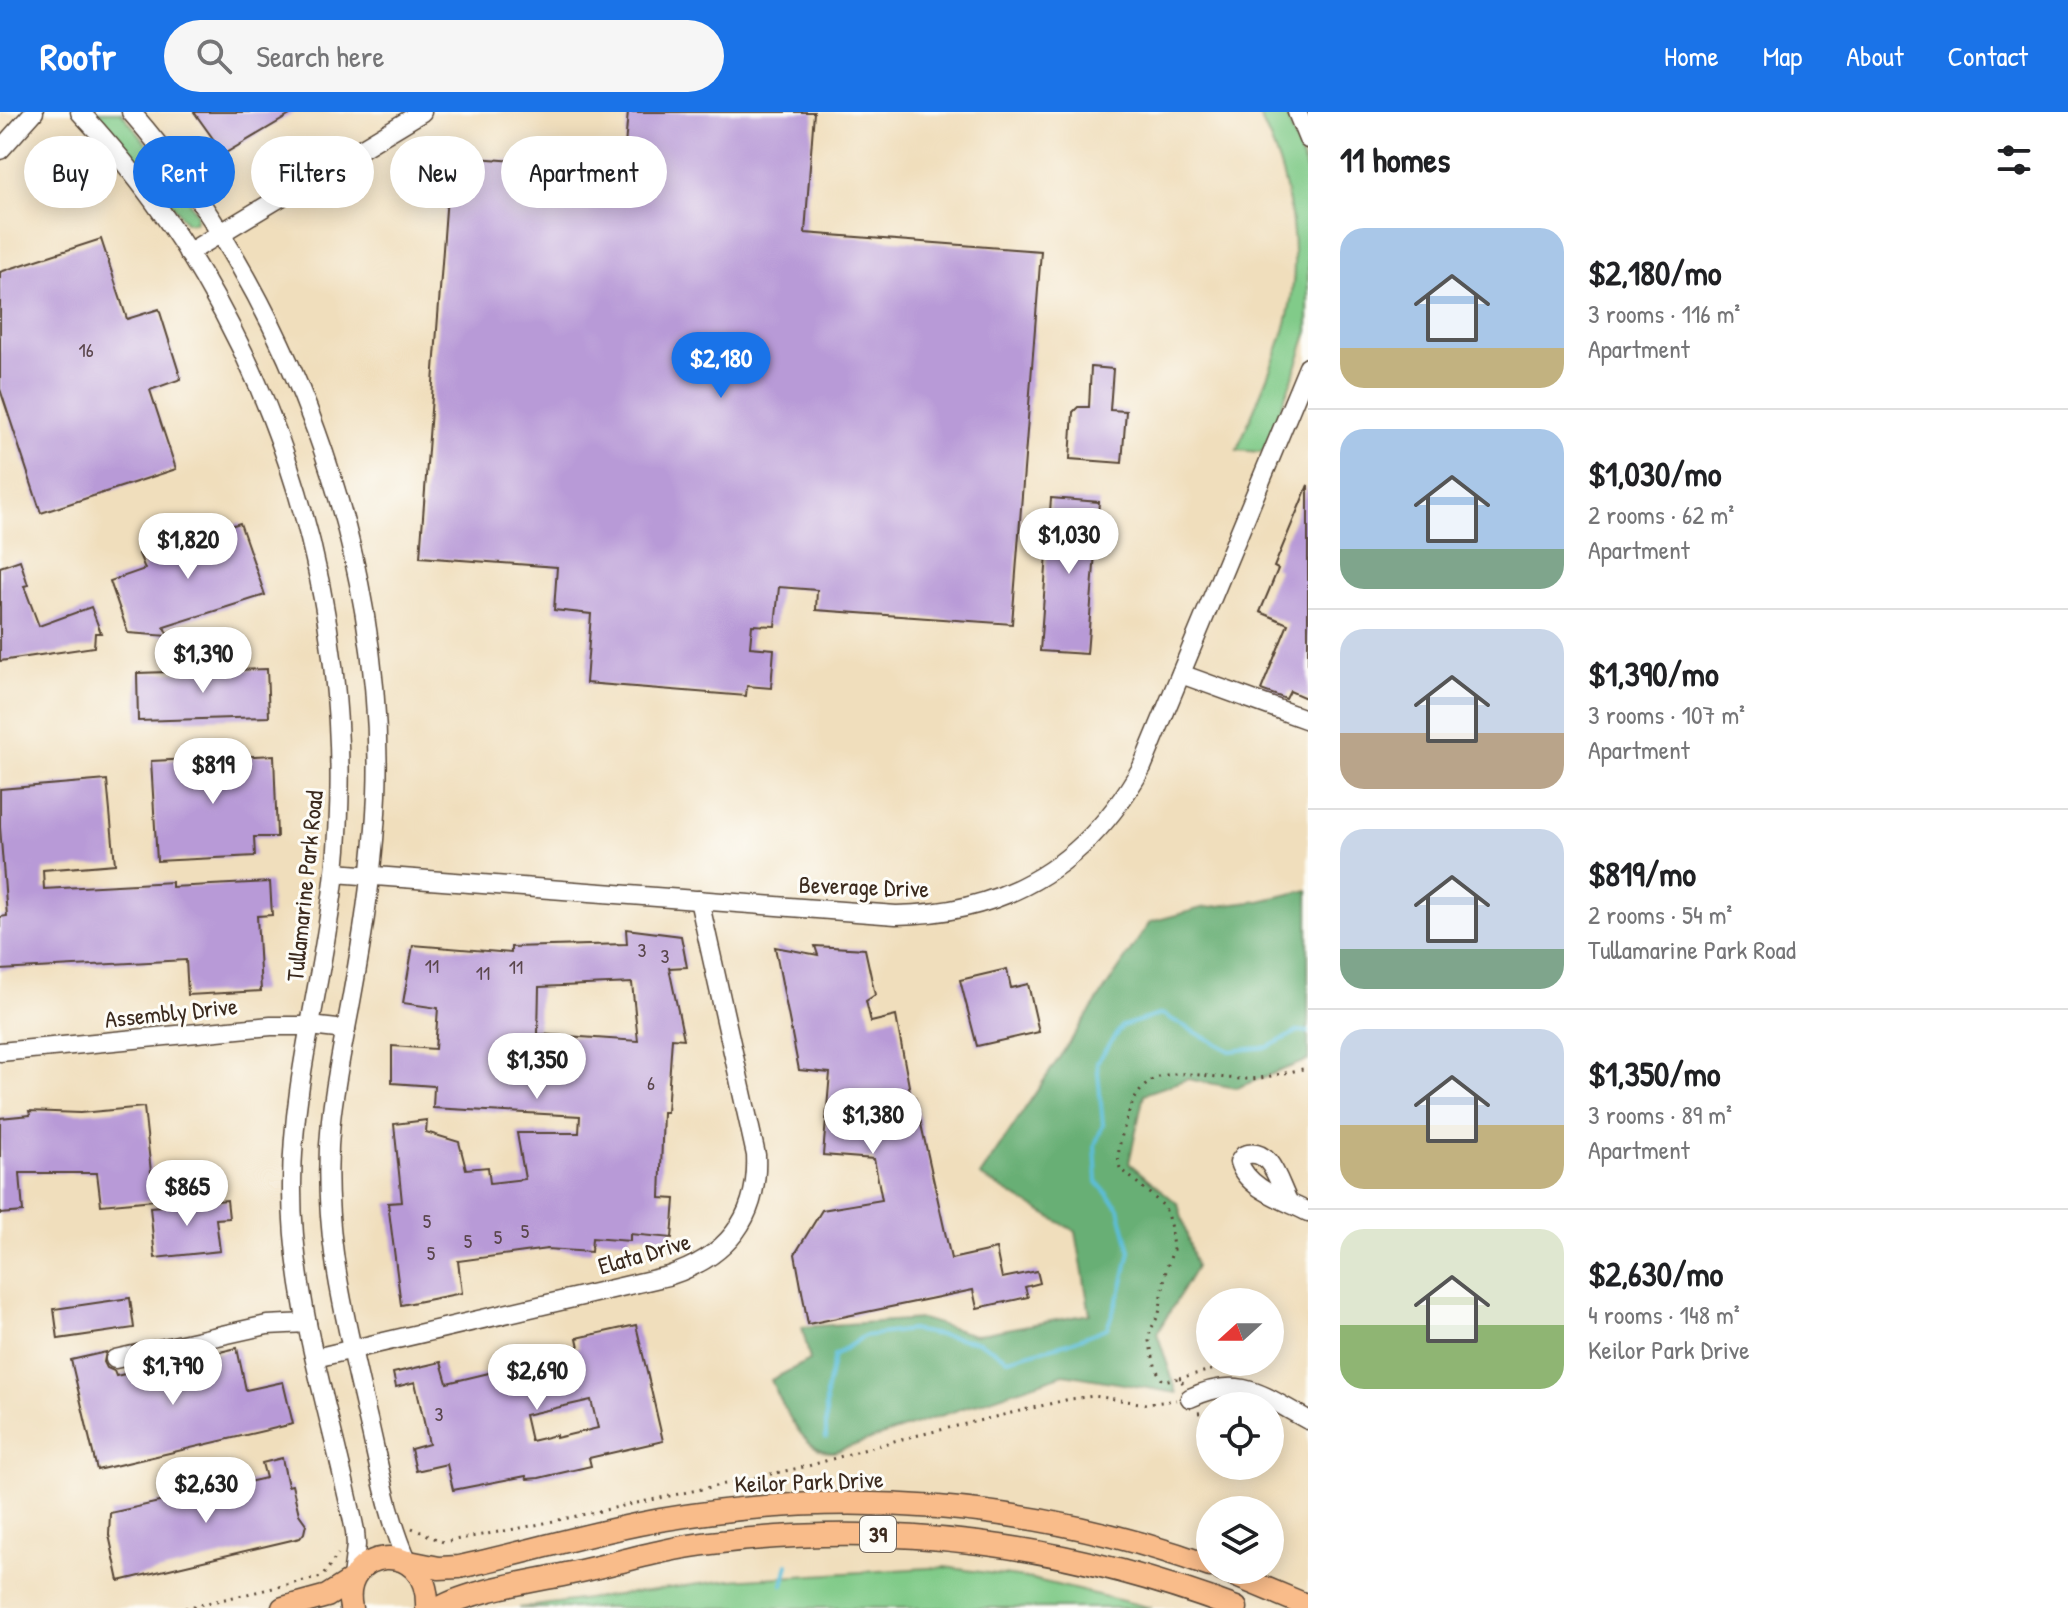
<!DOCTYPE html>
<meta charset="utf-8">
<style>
body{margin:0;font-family:"Patrick Hand",sans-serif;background:#f6f6f6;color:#202124;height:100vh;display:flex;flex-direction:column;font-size:30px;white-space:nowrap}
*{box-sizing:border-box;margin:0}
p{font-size:26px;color:#757577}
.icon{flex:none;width:44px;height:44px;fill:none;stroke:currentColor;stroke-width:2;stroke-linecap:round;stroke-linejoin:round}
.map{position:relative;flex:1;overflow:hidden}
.panel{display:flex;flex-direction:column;background:#fff;width:760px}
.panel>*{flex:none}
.hud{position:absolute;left:24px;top:24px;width:760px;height:72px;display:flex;gap:16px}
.needle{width:52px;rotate:249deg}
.fabs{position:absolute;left:1196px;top:1176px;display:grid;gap:16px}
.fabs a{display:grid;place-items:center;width:88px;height:88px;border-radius:50%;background:#fff;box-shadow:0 4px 20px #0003;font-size:40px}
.price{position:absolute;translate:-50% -68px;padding:0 18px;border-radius:28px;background:#fff;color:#222;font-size:26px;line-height:52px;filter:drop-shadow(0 2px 4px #0008)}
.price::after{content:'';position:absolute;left:50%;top:48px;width:24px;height:18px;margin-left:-12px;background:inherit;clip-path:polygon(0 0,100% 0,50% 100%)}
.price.on{background:#1a73e8;color:#fff}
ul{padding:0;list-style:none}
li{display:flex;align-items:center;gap:24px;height:200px;padding:0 32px}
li+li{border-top:2px solid #e0e0e0}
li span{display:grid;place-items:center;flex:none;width:224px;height:160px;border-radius:24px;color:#555}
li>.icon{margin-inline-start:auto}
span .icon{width:96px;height:96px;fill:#fffc;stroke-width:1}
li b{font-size:34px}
h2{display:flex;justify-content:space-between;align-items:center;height:96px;padding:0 32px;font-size:34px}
.pill{padding:0 28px;border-radius:36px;background:#fff;box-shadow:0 4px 20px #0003;font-size:28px;line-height:72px}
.pill.on{background:#1a73e8;color:#fff}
header{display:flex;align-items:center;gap:48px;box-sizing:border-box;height:112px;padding:0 40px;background:#1a73e8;color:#fff}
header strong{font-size:38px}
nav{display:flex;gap:44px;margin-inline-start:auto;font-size:28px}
.search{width:560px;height:72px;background:#f6f6f6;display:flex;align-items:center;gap:20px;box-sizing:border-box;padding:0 28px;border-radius:44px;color:#757577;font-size:30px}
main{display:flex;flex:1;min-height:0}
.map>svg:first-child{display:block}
</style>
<header>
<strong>Roofr</strong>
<div class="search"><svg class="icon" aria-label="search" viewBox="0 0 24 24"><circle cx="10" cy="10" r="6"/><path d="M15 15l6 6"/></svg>Search here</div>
<nav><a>Home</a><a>Map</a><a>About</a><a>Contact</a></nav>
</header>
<main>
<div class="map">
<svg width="1308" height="1496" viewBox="0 0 1308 1496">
<rect width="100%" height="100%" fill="#fdfcf7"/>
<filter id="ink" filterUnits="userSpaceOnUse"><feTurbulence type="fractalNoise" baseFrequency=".0125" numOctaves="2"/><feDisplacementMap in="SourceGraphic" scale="16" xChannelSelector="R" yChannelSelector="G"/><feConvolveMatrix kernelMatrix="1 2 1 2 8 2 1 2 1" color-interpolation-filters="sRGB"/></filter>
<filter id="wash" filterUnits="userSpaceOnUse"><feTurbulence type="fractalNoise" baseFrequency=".006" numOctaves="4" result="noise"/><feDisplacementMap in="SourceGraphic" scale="32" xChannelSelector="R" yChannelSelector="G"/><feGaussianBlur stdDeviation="1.8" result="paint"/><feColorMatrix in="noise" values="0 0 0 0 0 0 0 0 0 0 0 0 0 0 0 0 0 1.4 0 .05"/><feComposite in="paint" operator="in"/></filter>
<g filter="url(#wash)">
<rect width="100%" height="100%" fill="#f0debc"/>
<g fill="#81cb89" stroke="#5e7a54" stroke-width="2">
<polygon points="91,0 121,0 173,65 197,102 195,111 186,111 151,62"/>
<path d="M1257,0H1285L1308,63V219L1293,265L1263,339L1260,340L1237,338C1253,299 1271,260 1284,219C1305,148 1292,64 1257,0Z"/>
<polygon points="944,1455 1032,1467 1152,1496 519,1496 730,1468"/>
</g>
<path fill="#68af75" stroke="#526c4a" stroke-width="2" d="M1308,778V948L1236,976L1187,967L1144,982L1129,1051L1178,1092L1196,1155L1157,1221L1177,1281L1064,1262L834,1340C803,1342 782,1292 771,1268L810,1248L802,1215L922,1207L974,1223L1090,1202L1076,1120L980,1064L1150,810L1202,796L1259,789Z"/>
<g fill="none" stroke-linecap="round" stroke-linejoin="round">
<g stroke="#5bbed9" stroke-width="4">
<polyline points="826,1326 826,1282 834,1244 864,1224 911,1218 979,1230 1008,1247 1068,1231 1107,1216 1121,1179 1130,1139 1119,1096 1097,1070 1095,1033 1103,1013 1097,950 1122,914 1162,902 1230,939 1268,935 1299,919 1308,920"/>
<polyline points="783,1473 788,1452"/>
</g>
</g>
<g id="blocks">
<g fill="#b89ad7" fill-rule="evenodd">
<polygon points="194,0 295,0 224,42"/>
<polygon points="628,0 814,0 805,121 1041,139 1012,512 816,498 817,478 779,475 775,514 752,513 750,535 774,537 771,576 747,574 746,584 586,571 591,502 554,498 557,455 420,445 450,44 623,57"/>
<polygon points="101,127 127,207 159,197 181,267 150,278 176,357 41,401 0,277 0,160"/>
<polygon points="1091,255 1113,257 1110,298 1126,299 1122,351 1070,347 1073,300 1078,295 1089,295"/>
<polygon points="1308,373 1308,587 1290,579 1286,587 1261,578 1288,512 1260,500 1278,457 1274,455"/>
<polygon points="1051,386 1099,390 1087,542 1040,539"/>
<polygon points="240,411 265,483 164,515 168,524 128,521 110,469 145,457 139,442"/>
<polygon points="20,448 28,473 24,474 39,514 91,495 101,521 95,521 94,535 0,549 0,455"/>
<polygon points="267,557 269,605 138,609 137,561"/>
<polygon points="274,643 277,725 254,725 255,744 157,749 151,649"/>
<polygon points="107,668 115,752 43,758 44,777 172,770 172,775 270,770 272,803 257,804 261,879 188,883 186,848 0,858 0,805 7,804 0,715 0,677"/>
<path d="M626,817L681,824L687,855L669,856L684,927L672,926L667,1000H663L660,1086L675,1087L672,1126L630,1122V1129L592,1126L591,1140L547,1137L458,1149L462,1181L401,1193L388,1091L402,1090L394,1012L427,1008L426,1020L459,1030L466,1057L488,1055L490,1071L525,1067L517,1021H579L580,1004L433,996L434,974L392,971V934L435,937L438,896L403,891L413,833L511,841V835L627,832ZM632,871L638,929L538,922L539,875Z"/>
<polygon points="815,834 865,837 875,883 866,889 871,910 896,904 911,985 915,985 951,1147 996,1137 1002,1166 1037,1159 1040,1171 1025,1175 1028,1185 977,1196 973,1178 808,1212 795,1142 822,1098 882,1088 874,1047 823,1043 830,961 799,958 775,835 818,843"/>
<polygon points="1007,857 1011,876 1028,872 1039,920 977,934 960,868"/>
<polygon points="144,995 154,1088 101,1093 97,1061 20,1061 23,1100 0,1102 0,1006 30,1003 29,999 80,1001"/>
<polygon points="227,1088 229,1106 216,1107 220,1139 155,1146 150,1095"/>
<polygon points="130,1186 134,1216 58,1227 54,1197"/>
<path d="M636,1213L663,1329L589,1346L591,1354L539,1366L527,1367L526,1364L453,1378L447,1352L416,1359L411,1337L429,1332L415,1270L396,1275L393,1261L441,1250L447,1271L514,1255L525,1251V1248L579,1235L577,1226ZM591,1288L598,1316L556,1326V1323L531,1329L525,1303Z"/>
<polygon points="237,1236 246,1278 283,1270 293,1312 97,1358 71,1248 106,1240 104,1250 107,1256 114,1259 116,1264"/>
<polygon points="282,1346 288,1374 292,1373 299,1402 306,1412 304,1421 300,1426 119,1469 109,1423 110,1401 266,1366 262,1351"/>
</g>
</g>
</g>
<g filter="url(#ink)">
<use href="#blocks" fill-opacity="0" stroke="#564536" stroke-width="2"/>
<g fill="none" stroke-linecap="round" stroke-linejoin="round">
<g stroke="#564536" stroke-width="21">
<g id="minor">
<path d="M80,0C269,201 362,487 335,760C324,865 292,967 292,1073C291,1191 332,1304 355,1419L356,1433L352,1466"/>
<path d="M131,0C288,179 386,444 377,683C374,754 363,825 350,895C343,933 335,970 331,1008C320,1113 344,1202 367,1303C379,1352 387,1403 408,1450"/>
<polyline points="1297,0 1308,27"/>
<polyline points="0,38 34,0"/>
<polyline points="188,141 422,0"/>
<polyline points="1181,562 1308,608"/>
<path d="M335,761L896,803C1007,802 1088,752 1142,655L1308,255"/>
<polyline points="0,940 271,914 310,914 346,918"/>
<path d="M1288,1089C1278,1070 1271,1034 1244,1043L1239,1050C1247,1077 1285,1088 1308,1100"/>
<path d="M315,1246L668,1164C727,1145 759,1106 756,1043L699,788"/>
<polyline points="115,1247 267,1213 307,1211"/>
<path d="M1190,1286C1241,1262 1263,1284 1308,1308"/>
</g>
</g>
<g stroke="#564536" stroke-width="25">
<g id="major">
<path d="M409,1450L439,1456L459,1455C526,1441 592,1420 660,1408C844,1376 1034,1390 1210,1454"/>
<polyline points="1222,1458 1308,1494"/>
<polyline points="283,1496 327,1484 352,1468"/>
<path d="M351,1496C338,1436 430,1423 427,1496"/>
<path d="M440,1496C473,1477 542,1468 581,1459C624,1449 667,1436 711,1431C894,1409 1064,1431 1236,1496"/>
</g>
</g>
<g stroke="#564536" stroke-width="3" stroke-dasharray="2 6" stroke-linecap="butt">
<polyline points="1179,1266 1232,1253 1248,1261"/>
<path d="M1183,1271L1179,1266L1163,1269L1156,1257L1149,1229L1150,1219L1159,1202L1166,1158L1173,1138L1171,1116L1165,1095L1120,1056C1116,1043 1121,1025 1125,1013C1143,943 1185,964 1240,967C1262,968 1287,960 1308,956"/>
<polyline points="1198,1301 1210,1299"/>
<polyline points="412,1416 443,1430 526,1415 808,1354 894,1329 1070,1287 1094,1284 1146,1292 1176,1288"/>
<polyline points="185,1496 322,1465 338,1442"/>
</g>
<use href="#minor" stroke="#fff" stroke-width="18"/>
<use href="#major" stroke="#f9bc8a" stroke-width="22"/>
</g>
</g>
<g text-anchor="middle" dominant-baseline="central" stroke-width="6" stroke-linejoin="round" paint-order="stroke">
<g font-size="20" fill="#5a464c">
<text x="86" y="237">16</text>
<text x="642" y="837">3</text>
<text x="665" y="843">3</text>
<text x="432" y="853">11</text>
<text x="516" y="854">11</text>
<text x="483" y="860">11</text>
<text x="651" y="970">6</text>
<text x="427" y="1108">5</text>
<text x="525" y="1118">5</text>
<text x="498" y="1124">5</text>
<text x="468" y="1128">5</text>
<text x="431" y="1140">5</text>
<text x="439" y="1301">3</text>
</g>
<rect fill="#fdfcf7" stroke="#75695f" stroke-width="2" x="860" y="1404" width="36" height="36" rx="6"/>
<g font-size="22" font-weight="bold" fill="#3b2a1e">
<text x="878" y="1422">39</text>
</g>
<g font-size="24" fill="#3b2a1e" stroke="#fdfcf7">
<text transform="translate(304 774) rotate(-84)">Tullamarine Park Road</text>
<text transform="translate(864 774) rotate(2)">Beverage Drive</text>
<text transform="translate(171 900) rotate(-6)">Assembly Drive</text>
<text transform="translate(644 1141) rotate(-16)">Elata Drive</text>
<text transform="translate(809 1369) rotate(-2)">Keilor Park Drive</text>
</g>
</g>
</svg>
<div class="fabs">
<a><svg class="needle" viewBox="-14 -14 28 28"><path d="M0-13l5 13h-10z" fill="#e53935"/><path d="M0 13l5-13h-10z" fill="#757577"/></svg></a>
<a><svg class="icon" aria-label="locate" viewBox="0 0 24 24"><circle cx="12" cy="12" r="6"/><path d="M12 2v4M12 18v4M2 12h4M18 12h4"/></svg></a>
<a><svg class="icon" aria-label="layers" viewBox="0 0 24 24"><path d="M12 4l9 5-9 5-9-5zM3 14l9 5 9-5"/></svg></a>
</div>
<b class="price on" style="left:721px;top:288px">$2,180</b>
<b class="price" style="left:1069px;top:464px">$1,030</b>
<b class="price" style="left:188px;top:469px">$1,820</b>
<b class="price" style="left:203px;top:583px">$1,390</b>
<b class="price" style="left:213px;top:694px">$819</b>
<b class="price" style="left:537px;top:989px">$1,350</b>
<b class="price" style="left:873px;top:1044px">$1,380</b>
<b class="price" style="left:187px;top:1116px">$865</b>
<b class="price" style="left:173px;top:1295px">$1,790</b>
<b class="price" style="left:537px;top:1300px">$2,690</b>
<b class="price" style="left:206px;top:1413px">$2,630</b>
<div class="hud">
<a class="pill">Buy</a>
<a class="pill on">Rent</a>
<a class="pill">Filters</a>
<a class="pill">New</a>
<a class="pill">Apartment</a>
</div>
</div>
<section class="panel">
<h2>11 homes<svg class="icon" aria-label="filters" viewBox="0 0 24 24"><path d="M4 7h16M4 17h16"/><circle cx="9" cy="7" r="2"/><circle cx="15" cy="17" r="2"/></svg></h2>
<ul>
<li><span style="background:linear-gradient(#a9c7e8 75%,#c2b280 0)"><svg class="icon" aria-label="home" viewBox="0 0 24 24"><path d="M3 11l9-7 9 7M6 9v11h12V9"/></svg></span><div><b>$2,180/mo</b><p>3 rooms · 116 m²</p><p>Apartment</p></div></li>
<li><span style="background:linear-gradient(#a9c7e8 75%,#7fa58c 0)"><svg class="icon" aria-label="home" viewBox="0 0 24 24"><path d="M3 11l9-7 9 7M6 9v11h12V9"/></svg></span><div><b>$1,030/mo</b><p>2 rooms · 62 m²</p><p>Apartment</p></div></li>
<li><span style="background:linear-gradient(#c9d6e8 65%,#b9a48a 0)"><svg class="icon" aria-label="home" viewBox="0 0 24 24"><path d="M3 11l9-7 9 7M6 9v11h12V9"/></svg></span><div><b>$1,390/mo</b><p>3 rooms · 107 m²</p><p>Apartment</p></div></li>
<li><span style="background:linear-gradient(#c9d6e8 75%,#7fa58c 0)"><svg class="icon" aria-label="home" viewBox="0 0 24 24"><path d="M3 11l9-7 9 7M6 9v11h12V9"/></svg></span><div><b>$819/mo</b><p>2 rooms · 54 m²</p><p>Tullamarine Park Road</p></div></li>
<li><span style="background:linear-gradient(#c9d6e8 60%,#c2b280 0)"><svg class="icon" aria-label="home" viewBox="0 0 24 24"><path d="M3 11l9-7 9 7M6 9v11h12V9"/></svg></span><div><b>$1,350/mo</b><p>3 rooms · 89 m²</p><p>Apartment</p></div></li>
<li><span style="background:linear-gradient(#dfe7d0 60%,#8fb573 0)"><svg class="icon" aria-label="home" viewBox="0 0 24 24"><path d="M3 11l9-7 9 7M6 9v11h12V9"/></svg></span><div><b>$2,630/mo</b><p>4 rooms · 148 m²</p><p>Keilor Park Drive</p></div></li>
</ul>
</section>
</main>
